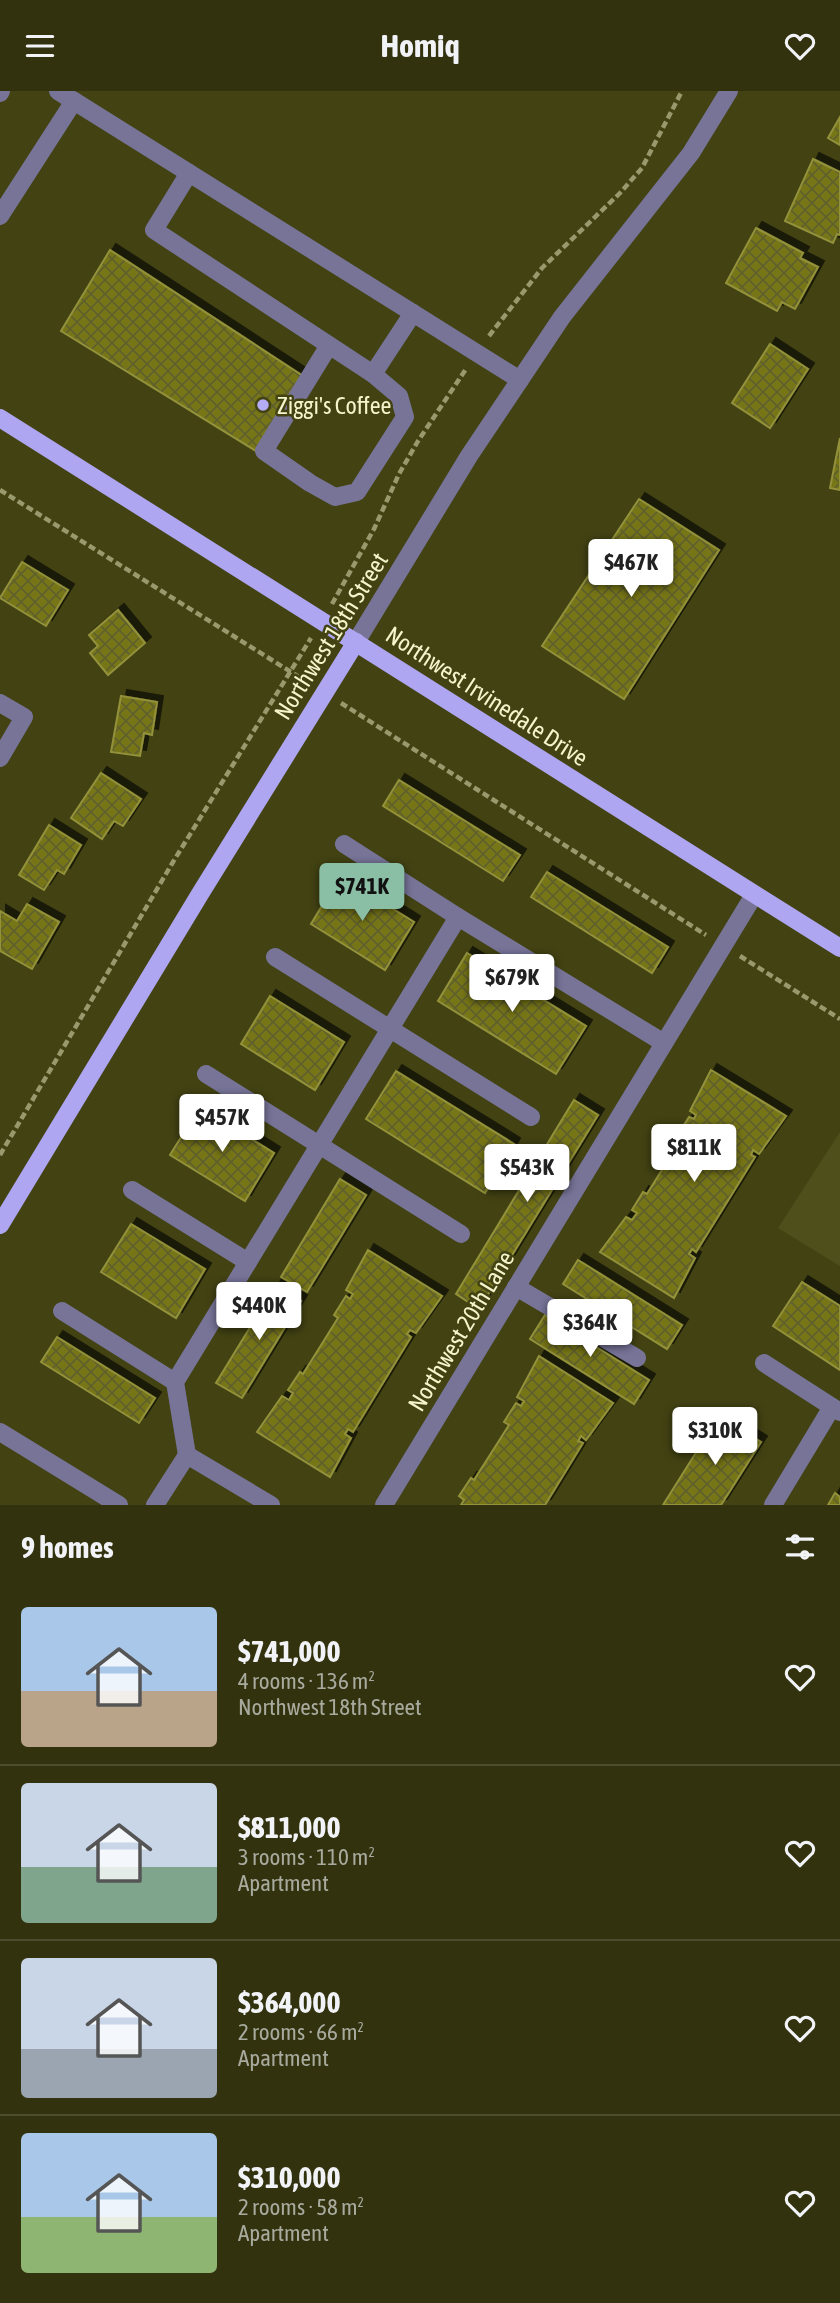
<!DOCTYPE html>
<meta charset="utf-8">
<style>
body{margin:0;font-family:"Asap Condensed",sans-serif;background:#3d3e1c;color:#f1f3f6;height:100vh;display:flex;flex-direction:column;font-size:26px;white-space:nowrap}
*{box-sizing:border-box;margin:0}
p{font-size:23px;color:#a8aa9e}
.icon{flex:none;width:38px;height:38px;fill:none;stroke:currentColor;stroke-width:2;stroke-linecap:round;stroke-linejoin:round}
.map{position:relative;height:1414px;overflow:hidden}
.side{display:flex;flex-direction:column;background:#32320e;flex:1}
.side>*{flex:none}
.price{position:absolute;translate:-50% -60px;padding:0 16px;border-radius:7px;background:#fff;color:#222;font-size:23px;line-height:46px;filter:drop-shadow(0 2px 4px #0008)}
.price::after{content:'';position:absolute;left:50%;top:42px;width:21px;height:16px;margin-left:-10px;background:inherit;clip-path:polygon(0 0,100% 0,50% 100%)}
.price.on{background:#8abfa5;color:#111}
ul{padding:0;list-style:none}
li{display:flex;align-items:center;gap:21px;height:175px;padding:0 21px}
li+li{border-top:2px solid #4d4d2e}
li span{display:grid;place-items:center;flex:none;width:196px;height:140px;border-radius:7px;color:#555}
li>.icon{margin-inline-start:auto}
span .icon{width:84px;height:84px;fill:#fffc;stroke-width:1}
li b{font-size:30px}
h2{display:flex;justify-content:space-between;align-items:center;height:84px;padding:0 21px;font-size:30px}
header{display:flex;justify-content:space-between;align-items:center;height:91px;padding:0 21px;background:#32320e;font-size:32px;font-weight:700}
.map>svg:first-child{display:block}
</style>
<header><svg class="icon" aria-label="menu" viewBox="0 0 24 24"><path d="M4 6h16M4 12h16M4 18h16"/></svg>Homiq<svg class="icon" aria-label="heart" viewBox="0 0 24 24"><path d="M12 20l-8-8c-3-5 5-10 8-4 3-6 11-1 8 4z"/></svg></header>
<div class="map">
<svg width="840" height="1414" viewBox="0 0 840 1414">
<defs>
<pattern id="building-cross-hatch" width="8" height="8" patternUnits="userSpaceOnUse" patternTransform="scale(1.75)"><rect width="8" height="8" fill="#777619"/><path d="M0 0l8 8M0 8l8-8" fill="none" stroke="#60602b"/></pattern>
<filter id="shadow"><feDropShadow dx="6" dy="-6" stdDeviation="0" flood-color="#0009"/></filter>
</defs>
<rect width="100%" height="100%" fill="#424213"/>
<polygon fill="#4f4f1c" points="840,1041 840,1175 778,1137"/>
<g fill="url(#building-cross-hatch)" stroke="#93923b" stroke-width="2" filter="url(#shadow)">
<polygon points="840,26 840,54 828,47"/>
<polygon points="813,68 840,81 840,144 837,143 833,152 785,130"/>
<polygon points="756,137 803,162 800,167 818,176 795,218 782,211 777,220 726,192"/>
<polygon points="110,159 303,285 256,360 61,240"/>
<polygon points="770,253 808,278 770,337 732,312"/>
<polygon points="840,347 840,399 830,397"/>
<polygon points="639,408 719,459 624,608 542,555"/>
<polygon points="22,471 68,499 46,535 0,507"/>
<polygon points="118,519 145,552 108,584 90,562 98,555 89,544"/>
<polygon points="121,605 157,611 152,644 144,642 140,665 111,661"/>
<polygon points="101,682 141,708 123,735 114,730 102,748 71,727"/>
<polygon points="399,689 520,764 503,790 383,715"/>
<polygon points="49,734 81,754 64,783 57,779 44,799 19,784"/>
<polygon points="547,781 668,856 652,882 531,806"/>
<polygon points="340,785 414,831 385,879 311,833"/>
<polygon points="27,813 59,831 32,878 0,860 0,820 17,830"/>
<polygon points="467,862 586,935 556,983 438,910"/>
<polygon points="270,905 344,951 315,999 241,953"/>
<polygon points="711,979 786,1025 759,1063 753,1059 751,1064 755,1066 696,1161 692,1158 689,1163 695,1167 674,1207 600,1161 626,1126 632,1129 637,1122 632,1119 643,1101 647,1103 681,1048 677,1045 689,1026 694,1028 696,1024 690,1020"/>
<polygon points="396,980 514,1053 485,1102 366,1028"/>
<polygon points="574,1009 598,1024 479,1218 456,1203"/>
<polygon points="200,1016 274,1062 245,1110 170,1064"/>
<polygon points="340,1088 366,1104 307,1201 281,1186"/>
<polygon points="131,1133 205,1178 176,1227 101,1181"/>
<polygon points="368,1159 442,1205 416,1242 410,1239 407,1243 411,1246 353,1341 348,1338 345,1343 351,1347 330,1386 257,1341 282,1305 289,1309 293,1302 288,1299 300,1281 303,1283 338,1227 334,1224 346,1205 350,1208 353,1203 346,1199"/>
<polygon points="578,1169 682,1234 667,1258 563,1193"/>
<polygon points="802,1191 840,1215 840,1279 773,1235"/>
<polygon points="276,1194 301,1210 242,1307 216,1292"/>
<polygon points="545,1224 649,1289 634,1313 530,1248"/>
<polygon points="57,1246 155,1307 139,1332 41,1271"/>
<polygon points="539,1265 613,1312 586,1349 581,1345 578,1350 583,1352 545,1414 461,1414 464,1409 459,1405 471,1387 474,1389 509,1334 504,1331 516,1312 521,1315 524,1310 517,1306"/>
<polygon points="719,1325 761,1351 721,1414 663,1414"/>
<polygon points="835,1402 840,1406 840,1414 828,1414"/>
</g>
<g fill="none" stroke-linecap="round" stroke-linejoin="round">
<g stroke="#98996c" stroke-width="4.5" stroke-dasharray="7 3.5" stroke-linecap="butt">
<polyline points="489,245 542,177 620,102 642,77 682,0"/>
<polyline points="0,399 307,591"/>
<polyline points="332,513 374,438 399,383 418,350 466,278"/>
<polyline points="341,612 706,844"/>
<polyline points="740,865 840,928"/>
<polyline points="0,1064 173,771 311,547"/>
</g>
<g stroke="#777498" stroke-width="18">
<polyline points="58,0 74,10"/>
<polyline points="0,2 1,0"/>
<polyline points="189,82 154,139 373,283 413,222"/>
<polyline points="0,125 74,10 520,289"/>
<polyline points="328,256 264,360 310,392 335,406 357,401 405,326 399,305 373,283"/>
<polyline points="356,551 469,365 562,226 691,62 729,0"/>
<polyline points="0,612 24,626 0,667"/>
<polyline points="344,753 458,826 664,952"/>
<polyline points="275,866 531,1026"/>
<polyline points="206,983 461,1143"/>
<polyline points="132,1099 248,1171"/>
<polyline points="516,1196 637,1267"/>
<polyline points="62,1220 175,1291"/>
<polyline points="764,1272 840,1321"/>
<polyline points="0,1341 119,1414"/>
<polyline points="187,1364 175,1291 458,826"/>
<polyline points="155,1414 187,1364 271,1414"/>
<polyline points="384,1414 754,804"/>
<polyline points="773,1414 832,1316"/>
</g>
<g stroke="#aea6f0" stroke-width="18">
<polyline points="0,327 840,857"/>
<polyline points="0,1134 200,803 356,551"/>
</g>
</g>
<circle fill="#b5acf8" stroke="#424213" stroke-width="2.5" cx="263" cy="314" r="7"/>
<g text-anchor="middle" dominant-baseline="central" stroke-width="5" stroke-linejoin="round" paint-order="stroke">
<g font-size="24" fill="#f4f5cb" stroke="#424213" text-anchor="start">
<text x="277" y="314">Ziggi's Coffee</text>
</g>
<g font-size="24" fill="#f4f5cb" stroke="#424213">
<text transform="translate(331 545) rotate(-58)">Northwest 18th Street</text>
<text transform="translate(487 605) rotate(33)">Northwest Irvinedale Drive</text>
<text transform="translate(461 1240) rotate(-59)">Northwest 20th Lane</text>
</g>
</g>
</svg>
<b class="price" style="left:631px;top:508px">$467K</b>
<b class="price on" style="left:362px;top:832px">$741K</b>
<b class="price" style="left:512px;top:923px">$679K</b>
<b class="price" style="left:222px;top:1063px">$457K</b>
<b class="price" style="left:694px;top:1093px">$811K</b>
<b class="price" style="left:527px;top:1113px">$543K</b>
<b class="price" style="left:259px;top:1251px">$440K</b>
<b class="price" style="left:590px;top:1268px">$364K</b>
<b class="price" style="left:715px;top:1376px">$310K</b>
</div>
<section class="side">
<h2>9 homes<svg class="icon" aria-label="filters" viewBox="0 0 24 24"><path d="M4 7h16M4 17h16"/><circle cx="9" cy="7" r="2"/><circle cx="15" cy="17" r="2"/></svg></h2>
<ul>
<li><span style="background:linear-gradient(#a9c7e8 60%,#b9a48a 0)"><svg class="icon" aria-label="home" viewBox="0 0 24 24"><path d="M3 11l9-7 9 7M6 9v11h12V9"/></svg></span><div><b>$741,000</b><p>4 rooms · 136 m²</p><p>Northwest 18th Street</p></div><svg class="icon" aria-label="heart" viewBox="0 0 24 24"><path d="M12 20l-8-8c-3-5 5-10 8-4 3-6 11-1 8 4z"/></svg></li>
<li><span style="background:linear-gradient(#c9d6e8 60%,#7fa58c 0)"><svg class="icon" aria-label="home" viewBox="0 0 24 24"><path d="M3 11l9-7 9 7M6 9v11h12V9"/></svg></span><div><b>$811,000</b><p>3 rooms · 110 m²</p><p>Apartment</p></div><svg class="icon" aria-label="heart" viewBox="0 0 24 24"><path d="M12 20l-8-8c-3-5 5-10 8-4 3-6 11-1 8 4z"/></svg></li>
<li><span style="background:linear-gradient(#c9d6e8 65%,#9aa5b1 0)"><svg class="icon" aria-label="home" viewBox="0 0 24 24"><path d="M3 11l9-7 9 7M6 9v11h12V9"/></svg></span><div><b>$364,000</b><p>2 rooms · 66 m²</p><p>Apartment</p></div><svg class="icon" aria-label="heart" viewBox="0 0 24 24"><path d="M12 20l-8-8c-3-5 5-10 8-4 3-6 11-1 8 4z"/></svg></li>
<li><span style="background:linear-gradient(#a9c7e8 60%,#8fb573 0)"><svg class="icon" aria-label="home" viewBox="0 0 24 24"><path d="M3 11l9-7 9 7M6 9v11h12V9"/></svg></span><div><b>$310,000</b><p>2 rooms · 58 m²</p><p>Apartment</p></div><svg class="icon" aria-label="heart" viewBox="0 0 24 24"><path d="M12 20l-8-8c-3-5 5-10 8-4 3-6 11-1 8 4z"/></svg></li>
</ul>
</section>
